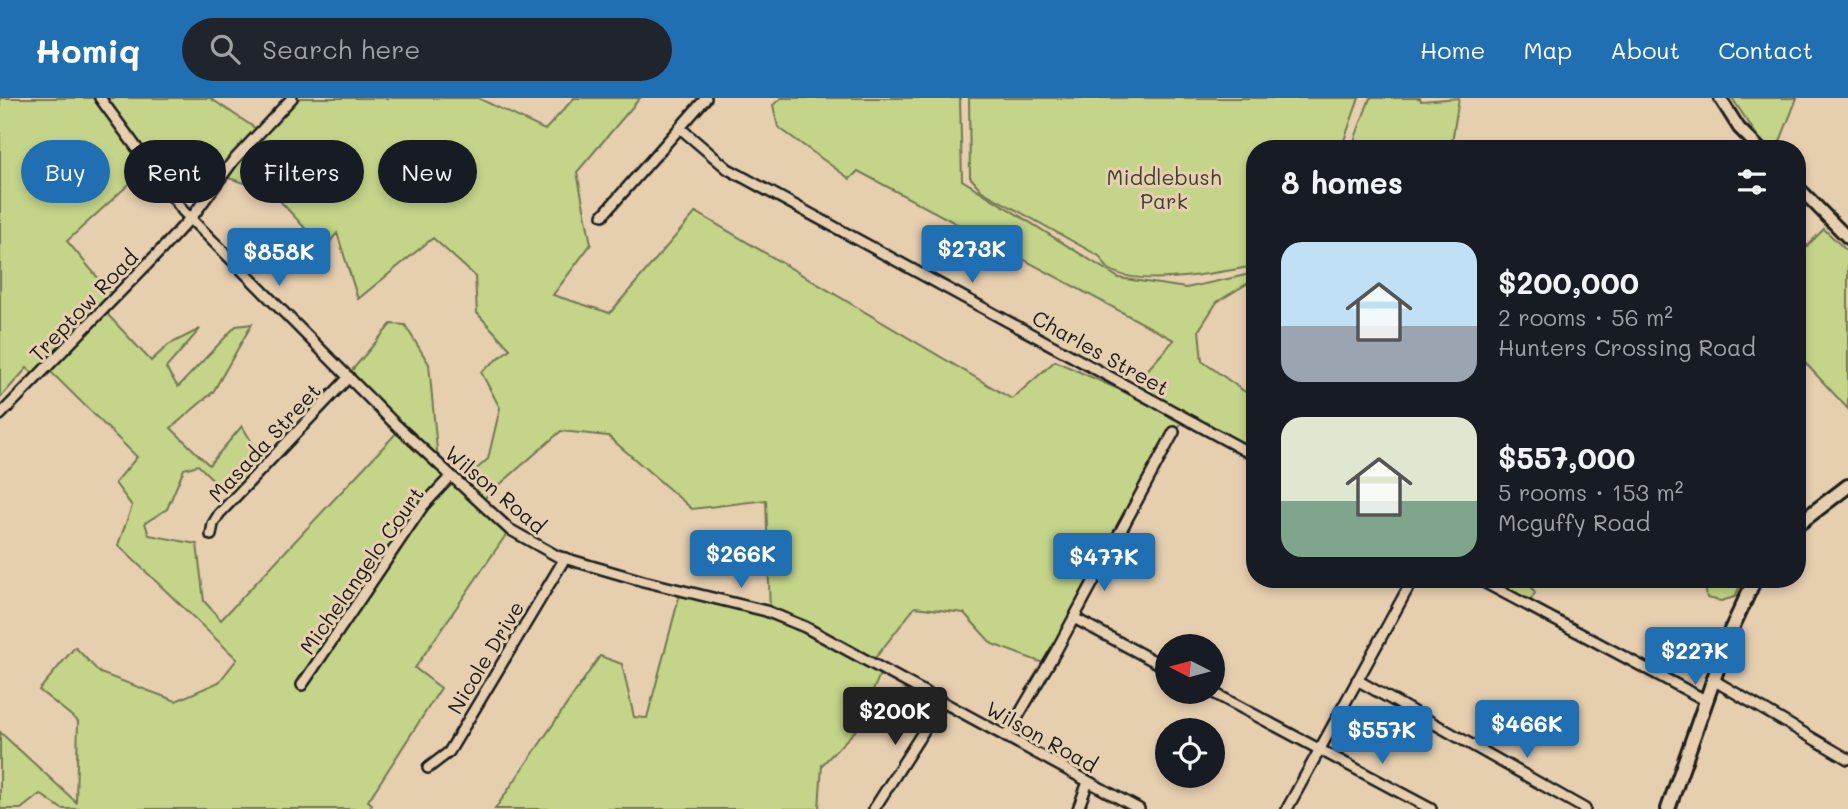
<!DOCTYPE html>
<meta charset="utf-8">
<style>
body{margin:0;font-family:Mali,sans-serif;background:#20242c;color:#f1f3f6;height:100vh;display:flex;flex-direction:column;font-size:26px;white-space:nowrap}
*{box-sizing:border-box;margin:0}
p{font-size:23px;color:#9ea1a6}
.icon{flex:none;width:38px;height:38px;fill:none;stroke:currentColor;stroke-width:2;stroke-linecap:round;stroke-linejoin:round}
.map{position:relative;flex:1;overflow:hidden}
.panel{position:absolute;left:1246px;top:42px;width:560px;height:448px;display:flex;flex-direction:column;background:#171b24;border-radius:28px;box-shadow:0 4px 10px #0003}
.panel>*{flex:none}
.hud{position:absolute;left:21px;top:42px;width:665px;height:63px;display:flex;gap:14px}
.needle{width:46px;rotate:276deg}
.buttons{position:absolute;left:1155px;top:536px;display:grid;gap:14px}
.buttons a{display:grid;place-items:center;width:70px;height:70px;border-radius:50%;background:#171b24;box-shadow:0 4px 10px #0003;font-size:35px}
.price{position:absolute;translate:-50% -60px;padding:0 16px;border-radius:7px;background:#1f6fb2;color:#fff;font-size:23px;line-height:46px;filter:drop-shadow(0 2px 4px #0008)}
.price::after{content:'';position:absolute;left:50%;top:42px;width:21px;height:16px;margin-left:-10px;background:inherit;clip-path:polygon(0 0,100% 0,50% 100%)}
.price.selected{background:#222;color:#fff}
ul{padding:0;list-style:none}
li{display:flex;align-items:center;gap:21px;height:175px;padding:0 35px}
li span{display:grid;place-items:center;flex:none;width:196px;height:140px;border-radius:21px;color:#555}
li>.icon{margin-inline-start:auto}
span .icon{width:84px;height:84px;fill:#fffc;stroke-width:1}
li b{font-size:30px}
h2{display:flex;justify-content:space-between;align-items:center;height:84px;padding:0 35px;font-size:30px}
.pill{padding:0 24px;border-radius:32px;background:#171b24;box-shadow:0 4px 10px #0003;font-size:24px;line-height:63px}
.pill.selected{background:#1f6fb2;color:#fff}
header{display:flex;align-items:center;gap:42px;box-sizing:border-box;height:98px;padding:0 35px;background:#1f6fb2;color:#fff}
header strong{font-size:33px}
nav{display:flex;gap:38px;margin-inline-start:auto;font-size:24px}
.search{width:490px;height:63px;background:#20242c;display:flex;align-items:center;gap:18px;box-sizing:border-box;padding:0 24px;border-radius:38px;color:#9ea1a6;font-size:26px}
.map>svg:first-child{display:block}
</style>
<header>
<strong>Homiq</strong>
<div class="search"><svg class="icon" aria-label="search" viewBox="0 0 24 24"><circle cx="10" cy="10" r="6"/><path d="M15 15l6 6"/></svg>Search here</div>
<nav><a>Home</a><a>Map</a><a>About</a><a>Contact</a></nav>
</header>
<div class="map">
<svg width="1848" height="711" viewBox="0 0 1848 711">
<rect width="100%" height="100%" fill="#e6cfaf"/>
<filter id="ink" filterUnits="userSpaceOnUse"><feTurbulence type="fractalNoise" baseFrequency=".0143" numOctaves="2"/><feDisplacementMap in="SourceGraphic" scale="14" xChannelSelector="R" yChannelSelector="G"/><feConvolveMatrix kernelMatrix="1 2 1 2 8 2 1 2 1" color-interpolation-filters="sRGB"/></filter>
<g filter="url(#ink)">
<g fill="#c4d488" stroke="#707852" stroke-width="2" fill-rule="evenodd">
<path d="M0,0H210L261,34L300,0H478L545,32L574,0H640L577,74L591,146L553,197L610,215L696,114L1012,301L1055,263L1127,295L1174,242L858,73L850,81L778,29L773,7L781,0H960L962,82L1119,180L1186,190L1255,175V181L1217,204L1199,232L1202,263L1255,301V351L1184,320L1043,565L992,546L964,515L915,509L873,563L883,569L857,631L822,667L819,711H495L600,558L622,566L634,619L647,620L681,492L770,514L766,402L692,411L608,338L561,333L481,403L510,431L415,570L441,590L368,703L372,706L370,711H62L40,696L21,711H0V634L76,704L78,623L39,592L75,549L100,575L176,603L219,584L237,561L118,447L132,408L115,385L137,359L46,269L36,278L27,270L0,300ZM151,66L209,74L271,93L324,151L337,135L358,201L433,140L475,178L477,215L510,251L481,274L500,310L488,361L461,385L438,363L429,266L405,227L391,226L348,277L402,329L221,522L204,503L197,446L149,437L145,425L167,411L184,371L198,367L232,400L265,366L242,328L209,367L171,330L213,294L252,226L236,228L178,289L166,270L200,231L168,247L151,263L109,218L107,210L115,200L67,143Z"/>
<path d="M969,0H1359L1341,51H1255V168C1221,174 1139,191 1109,171C1105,168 1102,162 1099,158L982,93L970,79Z"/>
<polygon points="1370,0 1420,0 1421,3 1459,0 1451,51 1351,51"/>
<polygon points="1732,0 1797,0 1777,51 1766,51"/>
<polygon points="1824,131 1848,154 1848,311 1797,256 1797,158"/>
<polygon points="1487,481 1527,481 1535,495 1530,503"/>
<polygon points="1704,481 1743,481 1735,499 1721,503 1707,500"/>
</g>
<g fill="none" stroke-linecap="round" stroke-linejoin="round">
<g stroke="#1c1c1c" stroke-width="14">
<g id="minor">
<polyline points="100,0 183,113 393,324 509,431 557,458 643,483 766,513 805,529 1139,711"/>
<polyline points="680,30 728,71 1255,358"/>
<polyline points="603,117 706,0"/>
<polyline points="0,317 162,151 195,115 233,63 292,0"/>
<polyline points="211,437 213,426 219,416 349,279"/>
<polyline points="1478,481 1707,603"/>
<polyline points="1074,520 1167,570"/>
<polyline points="1357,582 1585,711"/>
<polyline points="1715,583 1848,661"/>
<polyline points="302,587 423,408 451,378"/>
<polyline points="1210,593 1431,711"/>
<polyline points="1006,639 1056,553 1174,334"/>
<polyline points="428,670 449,654 565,460"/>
<polyline points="874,711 942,604"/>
<polyline points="1078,711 1088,684"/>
<polyline points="1287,711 1413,481"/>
</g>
</g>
<g stroke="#1c1c1c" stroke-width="16">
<g id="tertiary">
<polyline points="1720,0 1739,30 1760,51"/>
<polyline points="1797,88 1848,140"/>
</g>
</g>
<g stroke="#1c1c1c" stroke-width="18">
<g id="secondary">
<polyline points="1797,427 1848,388"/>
<polyline points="1668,711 1731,532 1755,481"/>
</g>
</g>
<use href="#minor" stroke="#e6cfaf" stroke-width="9"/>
<use href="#tertiary" stroke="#e6cfaf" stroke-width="10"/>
<use href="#secondary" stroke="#e6cfaf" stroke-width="12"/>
</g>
</g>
<g text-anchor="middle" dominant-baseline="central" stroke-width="6" stroke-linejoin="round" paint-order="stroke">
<g font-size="21" fill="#3e4132" stroke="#e6cfaf">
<text x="1164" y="78">Middlebush<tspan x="1164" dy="24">Park</tspan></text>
</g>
<g font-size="21" fill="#1c1c1c" stroke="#e6cfaf">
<text transform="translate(83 207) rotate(-46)">Treptow Road</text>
<text transform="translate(1101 254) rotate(29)">Charles Street</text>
<text transform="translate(264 344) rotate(-47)">Masada Street</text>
<text transform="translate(496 391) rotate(40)">Wilson Road</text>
<text transform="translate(361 472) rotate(-55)">Michelangelo Court</text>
<text transform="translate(485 559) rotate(-59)">Nicole Drive</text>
<text transform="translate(1042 638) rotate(29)">Wilson Road</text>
</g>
</g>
</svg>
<div class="buttons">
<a><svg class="needle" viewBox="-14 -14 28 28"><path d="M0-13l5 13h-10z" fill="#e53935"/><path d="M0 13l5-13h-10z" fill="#9ea1a6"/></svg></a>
<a><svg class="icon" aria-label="locate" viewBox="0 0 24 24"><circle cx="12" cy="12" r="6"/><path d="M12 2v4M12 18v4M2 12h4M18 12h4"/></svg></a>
</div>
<b class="price" style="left:972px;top:187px">$273K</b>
<b class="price" style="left:279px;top:190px">$858K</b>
<b class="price" style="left:741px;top:492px">$266K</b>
<b class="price" style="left:1104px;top:495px">$477K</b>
<b class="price" style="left:1695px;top:589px">$227K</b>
<b class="price selected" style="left:895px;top:649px">$200K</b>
<b class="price" style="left:1527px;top:662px">$466K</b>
<b class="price" style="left:1382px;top:668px">$557K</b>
<div class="hud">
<a class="pill selected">Buy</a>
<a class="pill">Rent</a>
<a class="pill">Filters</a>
<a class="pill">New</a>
</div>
<section class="panel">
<h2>8 homes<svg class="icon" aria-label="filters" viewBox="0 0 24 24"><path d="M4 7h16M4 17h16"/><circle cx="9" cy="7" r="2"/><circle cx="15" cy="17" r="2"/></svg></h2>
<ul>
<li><span style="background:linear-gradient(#bfe0f5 60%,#9aa5b1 0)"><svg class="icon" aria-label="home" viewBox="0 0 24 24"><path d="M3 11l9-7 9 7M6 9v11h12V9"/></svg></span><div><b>$200,000</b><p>2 rooms · 56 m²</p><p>Hunters Crossing Road</p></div></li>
<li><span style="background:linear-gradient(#dfe7d0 60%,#7fa58c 0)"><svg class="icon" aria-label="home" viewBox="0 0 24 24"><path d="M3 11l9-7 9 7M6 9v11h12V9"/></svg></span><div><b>$557,000</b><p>5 rooms · 153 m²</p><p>Mcguffy Road</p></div></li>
</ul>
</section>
</div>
